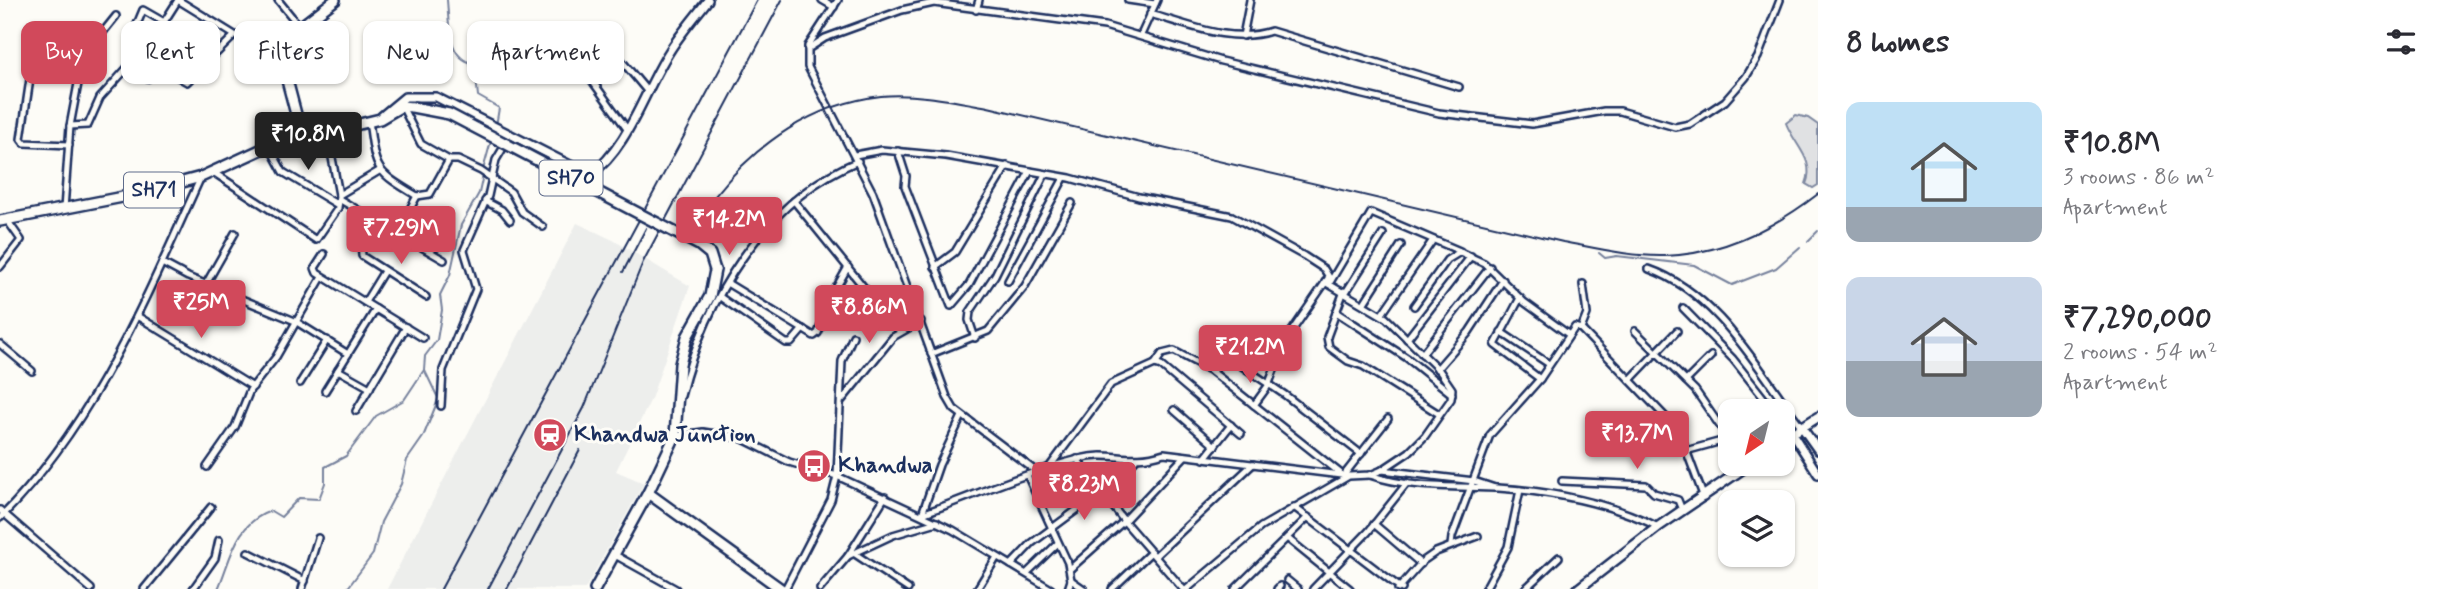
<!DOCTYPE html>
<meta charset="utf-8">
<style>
body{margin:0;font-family:Mynerve,sans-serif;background:#f7f7f7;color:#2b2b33;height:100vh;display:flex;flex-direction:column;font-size:26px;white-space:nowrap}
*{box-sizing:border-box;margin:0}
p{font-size:23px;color:#7c7c81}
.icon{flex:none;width:38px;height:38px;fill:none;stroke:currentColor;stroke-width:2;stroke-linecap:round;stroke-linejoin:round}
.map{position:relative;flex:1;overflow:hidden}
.drawer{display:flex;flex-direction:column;background:#fff;width:630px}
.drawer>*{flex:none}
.top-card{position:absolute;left:21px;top:21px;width:665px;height:63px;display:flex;gap:14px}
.needle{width:46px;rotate:215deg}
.controls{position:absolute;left:1718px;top:399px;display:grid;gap:14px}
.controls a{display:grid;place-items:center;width:77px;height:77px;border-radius:14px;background:#fff;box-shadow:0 2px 5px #0004;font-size:35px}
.price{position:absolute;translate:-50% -60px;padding:0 16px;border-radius:7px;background:#d1495b;color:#fff;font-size:23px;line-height:46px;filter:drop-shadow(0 2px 4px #0008)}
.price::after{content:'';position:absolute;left:50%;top:42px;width:21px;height:16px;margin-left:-10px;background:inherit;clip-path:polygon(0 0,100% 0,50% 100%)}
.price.active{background:#222;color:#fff}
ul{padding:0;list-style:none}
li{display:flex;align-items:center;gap:21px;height:175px;padding:0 28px}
li span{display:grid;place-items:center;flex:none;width:196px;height:140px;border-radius:14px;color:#555}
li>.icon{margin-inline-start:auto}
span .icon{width:84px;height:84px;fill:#fffc;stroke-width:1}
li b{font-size:30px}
h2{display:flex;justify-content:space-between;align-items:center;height:84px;padding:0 28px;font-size:30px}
.pill{padding:0 24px;border-radius:14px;background:#fff;box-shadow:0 2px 5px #0004;font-size:24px;line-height:63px}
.pill.active{background:#d1495b;color:#fff}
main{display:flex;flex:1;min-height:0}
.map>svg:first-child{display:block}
</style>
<main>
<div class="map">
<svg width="1818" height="589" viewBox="0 0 1818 589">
<rect width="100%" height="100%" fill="#fdfcf7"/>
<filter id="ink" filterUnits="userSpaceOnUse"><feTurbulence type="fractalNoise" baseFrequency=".0143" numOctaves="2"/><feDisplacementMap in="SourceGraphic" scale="14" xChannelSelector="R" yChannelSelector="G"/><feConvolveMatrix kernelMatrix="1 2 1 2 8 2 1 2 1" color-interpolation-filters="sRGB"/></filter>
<g filter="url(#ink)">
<polygon fill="#edeeec" points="577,223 613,240 690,286 651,399 616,471 644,483 585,589 387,589"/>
<path fill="#e0e1e3" stroke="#7e88a0" stroke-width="2" d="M1796,115L1808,118L1818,125V185L1813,188L1806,184C1816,160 1794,145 1786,123Z"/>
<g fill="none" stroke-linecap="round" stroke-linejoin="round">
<g stroke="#76819c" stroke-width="2">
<path d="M447,0C449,20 447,55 469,62L476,78L478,96L499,108L496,126"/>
<polyline points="483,170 491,141"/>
<polyline points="1808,241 1818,231"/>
<polyline points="1599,253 1605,258 1617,256 1694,265 1732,285 1776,268 1800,247"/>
<path d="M218,589C231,559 235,523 271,511L281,517L299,498L319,499L325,483V467L346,456L376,416L404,400L424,370L425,356L437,340L442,310L440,295L450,275L461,225L479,193L483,175"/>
<polyline points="347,589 373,554 381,522 401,484 407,460 423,437 436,405 438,398 425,371"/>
</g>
<g stroke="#1b2f5e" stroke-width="10">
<g id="minor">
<polyline points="178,0 283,65"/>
<polyline points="278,0 300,27"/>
<polyline points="822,0 834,7"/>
<polyline points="838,0 808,46 808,67 873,193 947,397 954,409 1038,473"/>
<polyline points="1128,0 1155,4"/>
<polyline points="976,10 979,0"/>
<path d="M1150,14C1189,25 1232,44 1271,31L1459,87"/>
<polyline points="133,34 143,10 164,22"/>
<polyline points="1141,35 1157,0"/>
<polyline points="1243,36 1250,0"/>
<polyline points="567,46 627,129"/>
<polyline points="808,49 825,38 902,10 934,3 1105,26 1221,61 1439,113 1532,124 1604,111 1620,111 1675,127 1690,124 1725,101 1746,77 1758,57 1780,0"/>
<polyline points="616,54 647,91"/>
<polyline points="157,65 187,82 234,36"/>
<polyline points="32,66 21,139 24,143 69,145"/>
<path d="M369,121C376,171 374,170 417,196L430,194L449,160L421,144L402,106"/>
<polyline points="70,126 88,125 100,98 127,68 148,78 178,36 164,22 178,0"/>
<polyline points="269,146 283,172 338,205"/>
<polyline points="898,151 906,176 905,186 951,306 969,285 1030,171"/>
<polyline points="855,155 882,150 946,156 1070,178 1139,197 1232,216 1304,256 1324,269 1329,277 1285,341 1268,386 1254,405"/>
<polyline points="449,160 458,160 481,171 511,192 522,212 543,227"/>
<polyline points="213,172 316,240 338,208 339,195 327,131"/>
<polyline points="339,195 379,171"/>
<polyline points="339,199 444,260"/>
<polyline points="485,201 502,210 510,220"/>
<polyline points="794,201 900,332"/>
<polyline points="64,209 70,126 83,57 116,16"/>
<polyline points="374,219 361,242 362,256 426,297"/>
<polyline points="397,233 417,196"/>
<polyline points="324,254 315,268 317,273 423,338"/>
<polyline points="162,263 188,277 295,321 348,354"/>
<polyline points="0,267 21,240 7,220"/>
<polyline points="935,267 955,252 1007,166"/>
<path d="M1649,269C1718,293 1759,371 1801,426"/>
<polyline points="1008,281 1064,178"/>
<polyline points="1325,282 1386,318 1439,370 1452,389 1451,399 1425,436 1409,452 1382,470"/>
<polyline points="727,283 814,336 818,333 836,288 848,267"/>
<polyline points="206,284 235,233"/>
<polyline points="1329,284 1371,213 1460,251"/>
<polyline points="1344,291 1327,337 1329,347 1348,361 1363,366 1439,414"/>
<polyline points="1346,292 1383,234"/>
<polyline points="720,297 786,343 791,343 803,329"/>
<polyline points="1520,298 1495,345 1540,379"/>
<polyline points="365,302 384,271"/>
<polyline points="1364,303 1401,245"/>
<polyline points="1414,306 1447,260 1460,252 1484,263 1524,302 1568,334"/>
<polyline points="1683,308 1733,359 1774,411"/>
<polyline points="1336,312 1407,358 1452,394"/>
<polyline points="1382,314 1433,240"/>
<polyline points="137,316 253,387"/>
<polyline points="1581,329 1587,314 1583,284"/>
<polyline points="1635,331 1695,390 1729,439"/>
<polyline points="1501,332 1549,364"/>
<polyline points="975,338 969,320 970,312 995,275 1045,174"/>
<polyline points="1407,339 1471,256"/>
<polyline points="0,344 32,371"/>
<polyline points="931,354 988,331 1025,286 1072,203"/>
<polyline points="1224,354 1285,395 1361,454"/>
<polyline points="1422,354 1490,267"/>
<polyline points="1155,364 1162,354 1174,351 1210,370 1340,473"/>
<polyline points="1437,369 1469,332 1503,280"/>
<polyline points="338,370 370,388"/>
<polyline points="1213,372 1237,335 1277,358"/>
<polyline points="1630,380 1677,331"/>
<polyline points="1686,381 1711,356"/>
<polyline points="300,383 327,340"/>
<polyline points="325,391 376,309"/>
<path d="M681,396C705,300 763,201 858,161"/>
<polyline points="842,400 893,337 921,321"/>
<polyline points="441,406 443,370 476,289 464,250 488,196 496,160 511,135"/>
<polyline points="1174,410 1215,446"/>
<polyline points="356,411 406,327"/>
<polyline points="675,436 703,432 741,438 789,462 837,476 953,530 1051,589"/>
<polyline points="1689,450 1729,439"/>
<polyline points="1077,459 1124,521 1183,589"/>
<polyline points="1204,459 1231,425"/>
<polyline points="207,467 235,427 250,390 276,357 322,277"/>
<polyline points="1048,469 1111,384 1155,364 1161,366 1241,434"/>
<polyline points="1344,475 1388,419"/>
<path d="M1370,475C1410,489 1456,486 1498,488C1549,491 1612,503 1658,527"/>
<polyline points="1028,477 1068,563 1071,580 1068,589"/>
<polyline points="1562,481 1646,485 1654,493 1678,500 1682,510"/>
<polyline points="1294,507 1402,589"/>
<polyline points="0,510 91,589"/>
<path d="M922,514C973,496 1026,472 1079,459C1113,450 1128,465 1164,453L1349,476L1370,475L1382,470L1474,481L1495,488"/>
<polyline points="922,514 939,465 962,416"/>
<path d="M0,518C95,424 146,297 201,177"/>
<polyline points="1374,524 1421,564"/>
<polyline points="1287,538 1350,589"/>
<polyline points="1451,545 1452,537 1490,435 1540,379 1575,327 1581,329 1679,431 1704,498"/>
<polyline points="248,552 305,581"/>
<polyline points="855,554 908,589"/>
<polyline points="615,555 676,589"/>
<polyline points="848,556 885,497"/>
<polyline points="1155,556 1253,464"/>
<polyline points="1011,565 1032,543 1101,492 1135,460"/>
<polyline points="1070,569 1124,521 1185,456"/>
<polyline points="1027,573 1057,544"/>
<polyline points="1071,580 1084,589"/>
<polyline points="1287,580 1298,589"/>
<polyline points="144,589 211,507"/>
<polyline points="193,589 215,558 219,540"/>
<polyline points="302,589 318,538"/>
<polyline points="785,589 831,500 837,476 842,361 853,336"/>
<polyline points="820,589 848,556 893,535 937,522"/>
<polyline points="977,589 997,557"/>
<polyline points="1112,589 1151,552"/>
<polyline points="1187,589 1261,527 1347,477"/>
<polyline points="1235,589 1308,517"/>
<polyline points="1277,589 1280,586"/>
<polyline points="1313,589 1368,532 1407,483"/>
<polyline points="1398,589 1423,561 1436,552 1478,536"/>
<polyline points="1485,589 1508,547 1520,490"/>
<polyline points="1525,589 1559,557"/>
</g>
</g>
<g stroke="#1b2f5e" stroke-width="12">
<g id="tertiary">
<path d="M382,116L405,97H436L590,175C629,147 644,91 669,52C680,34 695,17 708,0"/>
<polyline points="1801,426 1818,450"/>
<polyline points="1792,433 1818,474"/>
</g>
</g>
<g stroke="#1b2f5e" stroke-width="13">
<g id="secondary">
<polyline points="1783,439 1818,417"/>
<polyline points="1578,589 1658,527 1750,464"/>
</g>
</g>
<g stroke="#1b2f5e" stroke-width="14">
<g id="primary">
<polyline points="302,137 283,65 300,27 335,0"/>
<polyline points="595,589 648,493"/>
</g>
</g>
<g stroke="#1b2f5e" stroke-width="14">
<g id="trunk">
<polyline points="0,221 138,194 201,177 269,146 380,119 402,106 412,107"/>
<polyline points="715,270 710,296 687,337 680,364 675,436 648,493 781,589"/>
</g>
</g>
<use href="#minor" stroke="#fdfcf7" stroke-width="5"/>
<use href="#tertiary" stroke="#fdfcf7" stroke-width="7"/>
<use href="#secondary" stroke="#fdfcf7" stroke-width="8"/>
<use href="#primary" stroke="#fdfcf7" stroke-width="9"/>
<use href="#trunk" stroke="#fdfcf7" stroke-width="9"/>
<g stroke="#1b2f5e" stroke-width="2">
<path d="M715,196C757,143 813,104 881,96C917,93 954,101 988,107L1563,242C1596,248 1631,257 1665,256C1723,254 1774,228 1818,194"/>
<polyline points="623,272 646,228"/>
<polyline points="441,589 757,0"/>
<polyline points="488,589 584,408 643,262 782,0"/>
<polyline points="507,589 580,450"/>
</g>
<g stroke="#1b2f5e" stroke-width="14" stroke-linecap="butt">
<polyline id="trunk-bridge" points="412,107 449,114 699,245 710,254 715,270"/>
</g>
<use href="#trunk-bridge" stroke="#fdfcf7" stroke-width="9"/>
</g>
</g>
<defs>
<g id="station-disc" transform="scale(1.75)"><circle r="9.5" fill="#d1495b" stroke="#fdfcf7"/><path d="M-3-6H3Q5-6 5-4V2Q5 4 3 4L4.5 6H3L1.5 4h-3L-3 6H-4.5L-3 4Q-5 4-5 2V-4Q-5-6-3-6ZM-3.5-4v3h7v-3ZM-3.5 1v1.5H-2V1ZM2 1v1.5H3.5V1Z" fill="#fff"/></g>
<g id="bus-disc" transform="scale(1.75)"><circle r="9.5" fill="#d1495b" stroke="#fdfcf7"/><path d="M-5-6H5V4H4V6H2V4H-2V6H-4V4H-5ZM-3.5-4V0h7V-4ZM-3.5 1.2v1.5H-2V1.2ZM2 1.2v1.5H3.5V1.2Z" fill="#fff"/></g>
</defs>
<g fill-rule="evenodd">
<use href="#station-disc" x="550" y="435"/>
<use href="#bus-disc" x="814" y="466"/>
</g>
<g text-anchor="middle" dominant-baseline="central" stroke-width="6" stroke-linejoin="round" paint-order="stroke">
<g fill="#fdfcf7" stroke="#5f6c8c" stroke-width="2">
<rect x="539.5" y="160.5" width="63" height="35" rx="5"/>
<rect x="124" y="172.5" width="60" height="35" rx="5"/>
</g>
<g font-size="21" font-weight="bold" fill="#1b2f5e">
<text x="571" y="178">SH70</text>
<text x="154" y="190">SH71</text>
</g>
<g font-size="23" font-weight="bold" fill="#1b2f5e" stroke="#fdfcf7" text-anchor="start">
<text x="574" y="435">Khandwa Junction</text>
<text x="838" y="466">Khandwa</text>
</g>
</g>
</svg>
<div class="controls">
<a><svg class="needle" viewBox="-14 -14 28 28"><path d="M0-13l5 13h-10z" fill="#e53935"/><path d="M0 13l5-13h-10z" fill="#7c7c81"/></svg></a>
<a><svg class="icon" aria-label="layers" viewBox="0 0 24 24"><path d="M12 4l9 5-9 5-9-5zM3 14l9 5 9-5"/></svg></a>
</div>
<b class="price active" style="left:308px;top:172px">₹10.8M</b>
<b class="price" style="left:729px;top:257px">₹14.2M</b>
<b class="price" style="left:401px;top:266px">₹7.29M</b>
<b class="price" style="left:201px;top:340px">₹25M</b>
<b class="price" style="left:869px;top:345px">₹8.86M</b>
<b class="price" style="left:1250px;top:385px">₹21.2M</b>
<b class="price" style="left:1637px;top:471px">₹13.7M</b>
<b class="price" style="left:1084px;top:522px">₹8.23M</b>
<div class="top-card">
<a class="pill active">Buy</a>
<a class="pill">Rent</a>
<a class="pill">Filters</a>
<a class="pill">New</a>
<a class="pill">Apartment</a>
</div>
</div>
<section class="drawer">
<h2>8 homes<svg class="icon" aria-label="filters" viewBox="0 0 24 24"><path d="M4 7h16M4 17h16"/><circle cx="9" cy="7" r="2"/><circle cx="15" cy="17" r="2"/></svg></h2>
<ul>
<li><span style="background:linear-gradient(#bfe0f5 75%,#9aa5b1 0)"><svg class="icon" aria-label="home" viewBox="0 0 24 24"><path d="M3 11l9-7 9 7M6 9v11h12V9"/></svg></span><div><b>₹10.8M</b><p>3 rooms · 86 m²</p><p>Apartment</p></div></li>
<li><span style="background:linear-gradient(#c9d6e8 60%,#9aa5b1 0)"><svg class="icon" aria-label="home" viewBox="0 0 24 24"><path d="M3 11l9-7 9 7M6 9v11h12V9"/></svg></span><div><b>₹7,290,000</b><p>2 rooms · 54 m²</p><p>Apartment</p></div></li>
</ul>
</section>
</main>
